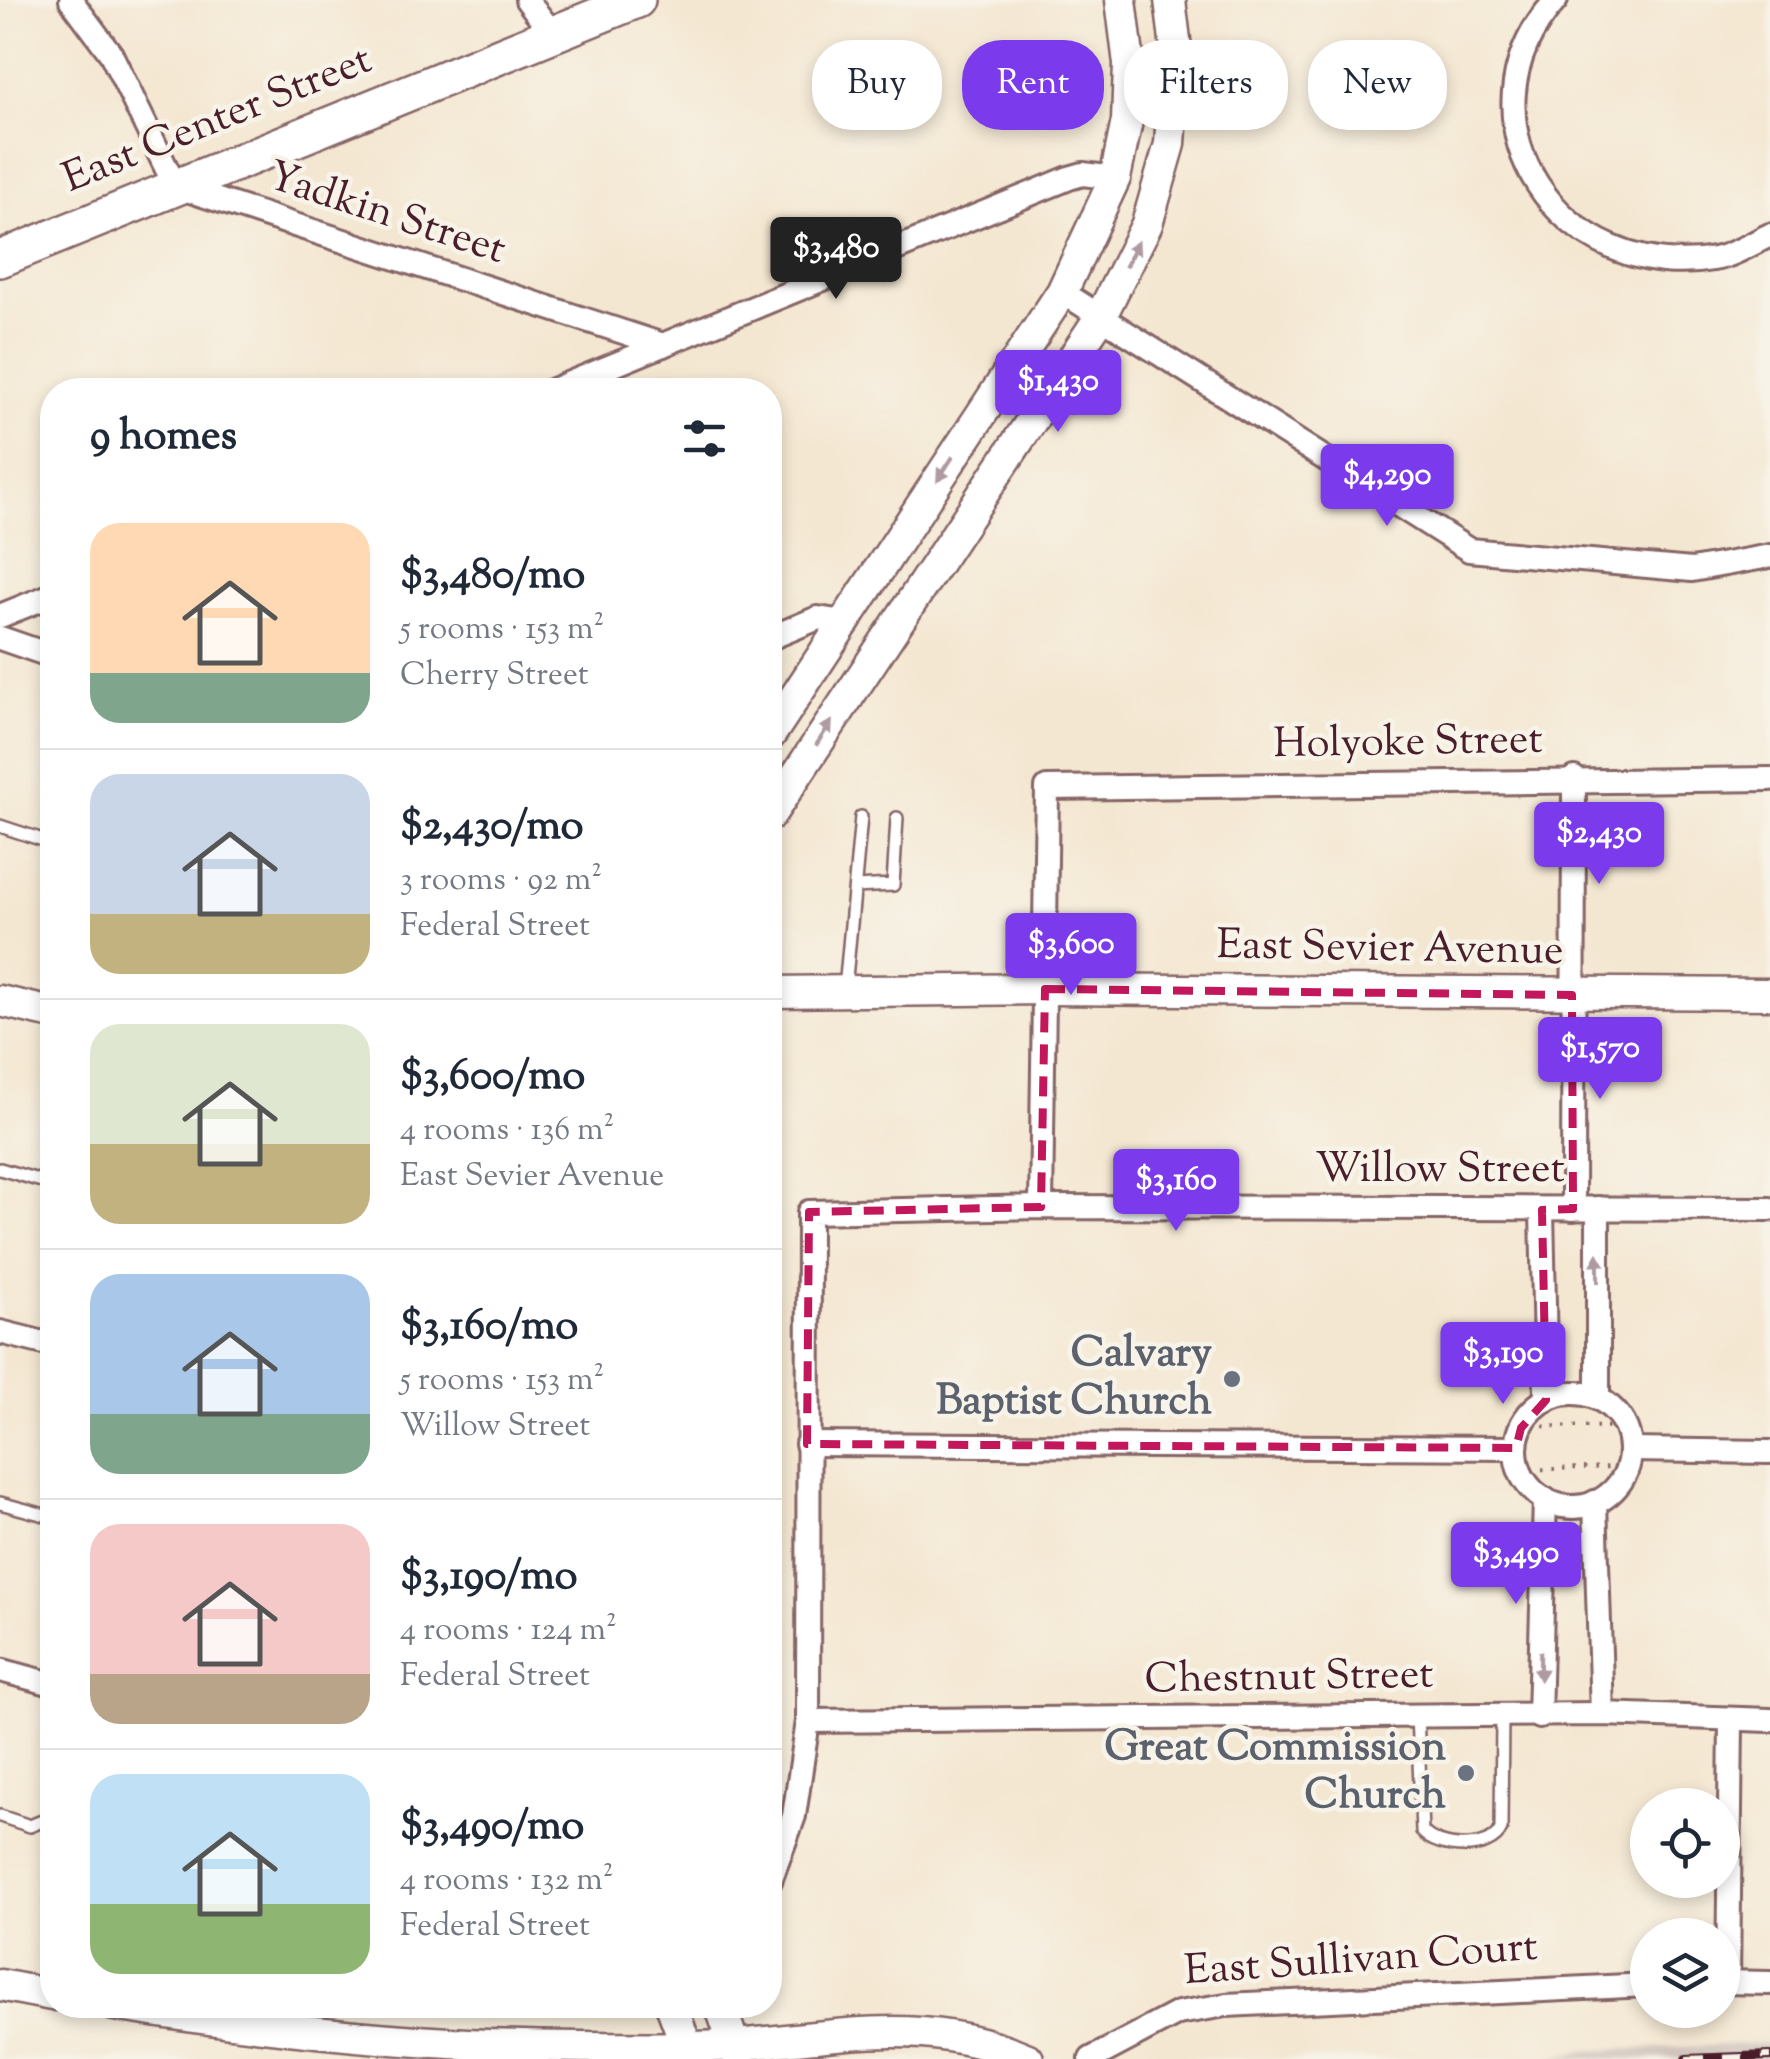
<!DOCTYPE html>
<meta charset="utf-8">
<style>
body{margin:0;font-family:"Sorts Mill Goudy",serif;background:#f2f2f3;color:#1f2937;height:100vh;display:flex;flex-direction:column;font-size:38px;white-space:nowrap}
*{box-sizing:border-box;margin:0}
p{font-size:32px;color:#747a83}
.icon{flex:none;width:55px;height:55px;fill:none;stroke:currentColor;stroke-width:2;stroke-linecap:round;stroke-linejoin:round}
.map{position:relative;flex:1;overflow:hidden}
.drawer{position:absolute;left:40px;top:378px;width:742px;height:1640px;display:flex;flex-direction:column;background:#fff;border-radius:40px;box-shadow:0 5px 15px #0003}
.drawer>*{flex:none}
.top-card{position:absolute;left:812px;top:40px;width:808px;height:90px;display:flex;gap:20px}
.buttons{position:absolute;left:1630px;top:1788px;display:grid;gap:20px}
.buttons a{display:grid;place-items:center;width:110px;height:110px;border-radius:50%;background:#fff;box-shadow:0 5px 15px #0003;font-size:50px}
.price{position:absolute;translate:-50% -85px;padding:0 22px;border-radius:10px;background:#7c3aed;color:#fff;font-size:32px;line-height:65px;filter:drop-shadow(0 2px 5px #0008)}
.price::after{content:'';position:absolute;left:50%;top:60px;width:30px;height:22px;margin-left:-15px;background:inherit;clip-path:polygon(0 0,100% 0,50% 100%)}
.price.selected{background:#222;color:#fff}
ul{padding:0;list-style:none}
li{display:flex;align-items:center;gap:30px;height:250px;padding:0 50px}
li+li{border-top:2px solid #e0e1e3}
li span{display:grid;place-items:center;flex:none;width:280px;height:200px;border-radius:30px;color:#555}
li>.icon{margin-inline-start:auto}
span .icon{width:120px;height:120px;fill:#fffc;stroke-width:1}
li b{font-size:42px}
h2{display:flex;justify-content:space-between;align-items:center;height:120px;padding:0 50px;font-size:42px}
.pill{padding:0 35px;border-radius:40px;background:#fff;box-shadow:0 5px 15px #0003;font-size:35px;line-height:90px}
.pill.selected{background:#7c3aed;color:#fff}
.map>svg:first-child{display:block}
</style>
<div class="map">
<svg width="1770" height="2059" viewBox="0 0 1770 2059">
<rect width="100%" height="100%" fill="#f7f3e8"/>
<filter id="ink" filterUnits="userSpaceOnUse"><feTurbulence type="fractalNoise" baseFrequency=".01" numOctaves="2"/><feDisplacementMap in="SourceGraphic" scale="20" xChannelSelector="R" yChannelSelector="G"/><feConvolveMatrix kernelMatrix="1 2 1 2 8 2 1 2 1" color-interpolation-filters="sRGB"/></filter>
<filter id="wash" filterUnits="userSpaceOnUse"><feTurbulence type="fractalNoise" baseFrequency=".0048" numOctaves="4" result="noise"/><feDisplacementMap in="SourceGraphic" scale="40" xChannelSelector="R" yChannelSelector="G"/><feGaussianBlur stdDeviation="2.25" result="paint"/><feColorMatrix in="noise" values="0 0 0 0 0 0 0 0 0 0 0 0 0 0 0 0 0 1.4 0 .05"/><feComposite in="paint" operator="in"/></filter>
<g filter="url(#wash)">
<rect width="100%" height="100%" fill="#f4e7d2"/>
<polygon fill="#cec1ba" points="1770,2043 1770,2059 1535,2059 1587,2051"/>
</g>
<g filter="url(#ink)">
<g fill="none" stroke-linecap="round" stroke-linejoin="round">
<g stroke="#866565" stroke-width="16">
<g id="lane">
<polyline points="0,826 52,843"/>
<polyline points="855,887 893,885 897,818"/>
<polyline points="845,989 861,817"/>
<polyline points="0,1169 52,1184"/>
<polyline points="0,1503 52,1517"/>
<path d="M1417,1715L1422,1831C1437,1850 1491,1853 1501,1829L1502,1716"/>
<polyline points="0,1816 30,1826 47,1819 52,1786"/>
</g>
</g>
<g stroke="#866565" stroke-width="28">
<g id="street">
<polyline points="71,0 111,54 175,186 663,345"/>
<polyline points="527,0 553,34"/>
<path d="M1556,0C1448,120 1562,285 1714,259C1732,256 1753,243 1770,235"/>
<polyline points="1062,292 1469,550 1692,570 1770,556"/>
<polyline points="553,390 1069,178 1083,174 1115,178"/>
<polyline points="0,616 52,595"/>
<polyline points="0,638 52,656"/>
<polyline points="770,638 818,618 843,622"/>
<polyline points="1041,1207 1047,788 1770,779"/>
<polyline points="1573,1209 1574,778"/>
<polyline points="1542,1210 1546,1400"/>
<polyline points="0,1332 52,1345"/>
<circle cx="1573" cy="1450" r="57"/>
<polyline points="1598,1398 1598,1208"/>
<polyline points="807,1444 1516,1448"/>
<polyline points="1630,1450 1770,1452"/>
<polyline points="1595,1502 1602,1714"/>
<polyline points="0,1670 52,1684"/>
<polyline points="1539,1717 1545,1499"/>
<polyline points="808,1721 1602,1714 1770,1720"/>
<polyline points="770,1881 794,1816 808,1721 809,1212 1041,1207 1770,1209"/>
<polyline points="1722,1982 1770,1983"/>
<polyline points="1728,1982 1731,1721"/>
<polyline points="1091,2059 1178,2013 1226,2005 1648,1985"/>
</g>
</g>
<g stroke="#866565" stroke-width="35">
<g id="secondary">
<polyline points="770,735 1062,292 1115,178 1127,121 1129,64 1121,0"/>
<polyline points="770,815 1101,316 1147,224 1170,144 1176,48 1170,0"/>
<polyline points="770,992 1045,989 1770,994"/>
<polyline points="0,1001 52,1013"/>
<polyline points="0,1985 52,1995"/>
<path d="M114,2005C270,2030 426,2047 584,2047C634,2047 687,2049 736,2045C842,2036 926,2015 1028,2059"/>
<polyline points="671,2005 691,2058"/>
<polyline points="720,2005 739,2059"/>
</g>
</g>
<g stroke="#866565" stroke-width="40">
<polyline id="primary" points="0,259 637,0"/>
</g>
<g stroke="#866565" stroke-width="4" stroke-dasharray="2.5 8" stroke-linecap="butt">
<polyline points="1522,1426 1625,1427"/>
<polyline points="1521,1470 1616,1467"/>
</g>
<use href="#lane" stroke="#fff" stroke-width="11"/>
<use href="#street" stroke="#fff" stroke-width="22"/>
<use href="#secondary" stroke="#fff" stroke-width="30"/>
<use href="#primary" stroke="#fff" stroke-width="35"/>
<g stroke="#4a1f2b" stroke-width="10">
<polyline id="rail" points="1686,2059 1770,2056"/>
</g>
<use href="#rail" stroke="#f7f3e8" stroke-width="6" stroke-dasharray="19" stroke-linecap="butt"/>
</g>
<defs><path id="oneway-solid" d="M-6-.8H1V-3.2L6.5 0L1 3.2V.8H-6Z" transform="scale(2.5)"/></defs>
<g fill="#ae9aa0">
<use href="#oneway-solid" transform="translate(1132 254) rotate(-63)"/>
<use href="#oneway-solid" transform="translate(945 469) rotate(123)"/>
<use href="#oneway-solid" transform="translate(824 733) rotate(-57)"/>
<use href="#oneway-solid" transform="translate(1598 1268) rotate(-90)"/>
<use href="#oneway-solid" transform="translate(1540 1666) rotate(91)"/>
</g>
</g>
<path fill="none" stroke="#c2185b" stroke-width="8" stroke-dasharray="20 12" stroke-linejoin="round" d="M1045,989L1572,995L1573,1209L1542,1210L1546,1400L1521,1428L1516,1448L807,1444L809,1212L1041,1207Z"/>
<g fill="#6b7280" stroke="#f7f3e8" stroke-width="4">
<circle cx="1232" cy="1379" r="10"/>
<circle cx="1466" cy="1773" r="10"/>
</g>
<g text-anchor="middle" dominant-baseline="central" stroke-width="9" stroke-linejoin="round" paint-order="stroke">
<g font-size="42" fill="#4a1f2b" stroke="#f7f3e8">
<text transform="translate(218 121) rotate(-22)">East Center Street</text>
<text transform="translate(386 215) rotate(18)">Yadkin Street</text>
<text transform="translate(1408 744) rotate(-1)">Holyoke Street</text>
<text transform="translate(1390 950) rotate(1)">East Sevier Avenue</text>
<text x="1440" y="1171">Willow Street</text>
<text transform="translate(1289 1679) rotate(-1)">Chestnut Street</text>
<text transform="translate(1361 1961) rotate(-4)">East Sullivan Court</text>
</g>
<g font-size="42" font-weight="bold" fill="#5b616d" stroke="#f7f3e8" text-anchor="end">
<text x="1212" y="1355">Calvary<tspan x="1212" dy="48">Baptist Church</tspan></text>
<text x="1446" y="1749">Great Commission<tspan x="1446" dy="48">Church</tspan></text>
</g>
</g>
</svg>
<div class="buttons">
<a><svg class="icon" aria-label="locate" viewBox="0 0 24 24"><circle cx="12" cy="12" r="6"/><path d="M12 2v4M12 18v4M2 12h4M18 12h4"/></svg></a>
<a><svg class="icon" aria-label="layers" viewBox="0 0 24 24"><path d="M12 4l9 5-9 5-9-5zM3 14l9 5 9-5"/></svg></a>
</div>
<b class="price selected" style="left:836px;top:302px">$3,480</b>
<b class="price" style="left:1058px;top:435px">$1,430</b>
<b class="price" style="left:1387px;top:529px">$4,290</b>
<b class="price" style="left:1599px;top:887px">$2,430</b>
<b class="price" style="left:1071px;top:998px">$3,600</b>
<b class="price" style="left:1600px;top:1102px">$1,570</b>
<b class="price" style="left:1176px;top:1234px">$3,160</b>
<b class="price" style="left:1503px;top:1407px">$3,190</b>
<b class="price" style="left:1516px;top:1607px">$3,490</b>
<div class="top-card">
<a class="pill">Buy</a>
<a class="pill selected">Rent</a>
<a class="pill">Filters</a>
<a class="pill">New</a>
</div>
<section class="drawer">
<h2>9 homes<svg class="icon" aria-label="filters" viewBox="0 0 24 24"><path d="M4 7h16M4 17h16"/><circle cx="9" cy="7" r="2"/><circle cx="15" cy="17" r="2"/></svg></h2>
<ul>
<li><span style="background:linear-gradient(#ffd9b3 75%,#7fa58c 0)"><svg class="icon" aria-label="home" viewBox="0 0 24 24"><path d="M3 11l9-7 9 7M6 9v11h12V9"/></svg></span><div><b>$3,480/mo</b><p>5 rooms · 153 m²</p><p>Cherry Street</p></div></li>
<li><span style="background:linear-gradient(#c9d6e8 70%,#c2b280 0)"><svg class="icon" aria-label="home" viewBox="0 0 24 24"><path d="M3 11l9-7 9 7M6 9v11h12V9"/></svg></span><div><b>$2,430/mo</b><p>3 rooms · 92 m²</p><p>Federal Street</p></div></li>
<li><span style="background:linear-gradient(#dfe7d0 60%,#c2b280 0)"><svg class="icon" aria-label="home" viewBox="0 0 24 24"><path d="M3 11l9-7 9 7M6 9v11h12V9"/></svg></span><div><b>$3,600/mo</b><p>4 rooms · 136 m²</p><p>East Sevier Avenue</p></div></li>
<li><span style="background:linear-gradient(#a9c7e8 70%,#7fa58c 0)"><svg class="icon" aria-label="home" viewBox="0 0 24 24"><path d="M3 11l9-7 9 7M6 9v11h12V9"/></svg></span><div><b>$3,160/mo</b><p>5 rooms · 153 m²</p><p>Willow Street</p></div></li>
<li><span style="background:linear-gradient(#f6c9c9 75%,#b9a48a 0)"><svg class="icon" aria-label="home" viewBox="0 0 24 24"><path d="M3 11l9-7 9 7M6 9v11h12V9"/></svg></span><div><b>$3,190/mo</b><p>4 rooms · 124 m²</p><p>Federal Street</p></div></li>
<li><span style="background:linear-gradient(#bfe0f5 65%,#8fb573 0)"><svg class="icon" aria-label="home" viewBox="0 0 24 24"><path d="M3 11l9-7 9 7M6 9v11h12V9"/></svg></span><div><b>$3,490/mo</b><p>4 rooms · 132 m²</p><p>Federal Street</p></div></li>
</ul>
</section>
</div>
